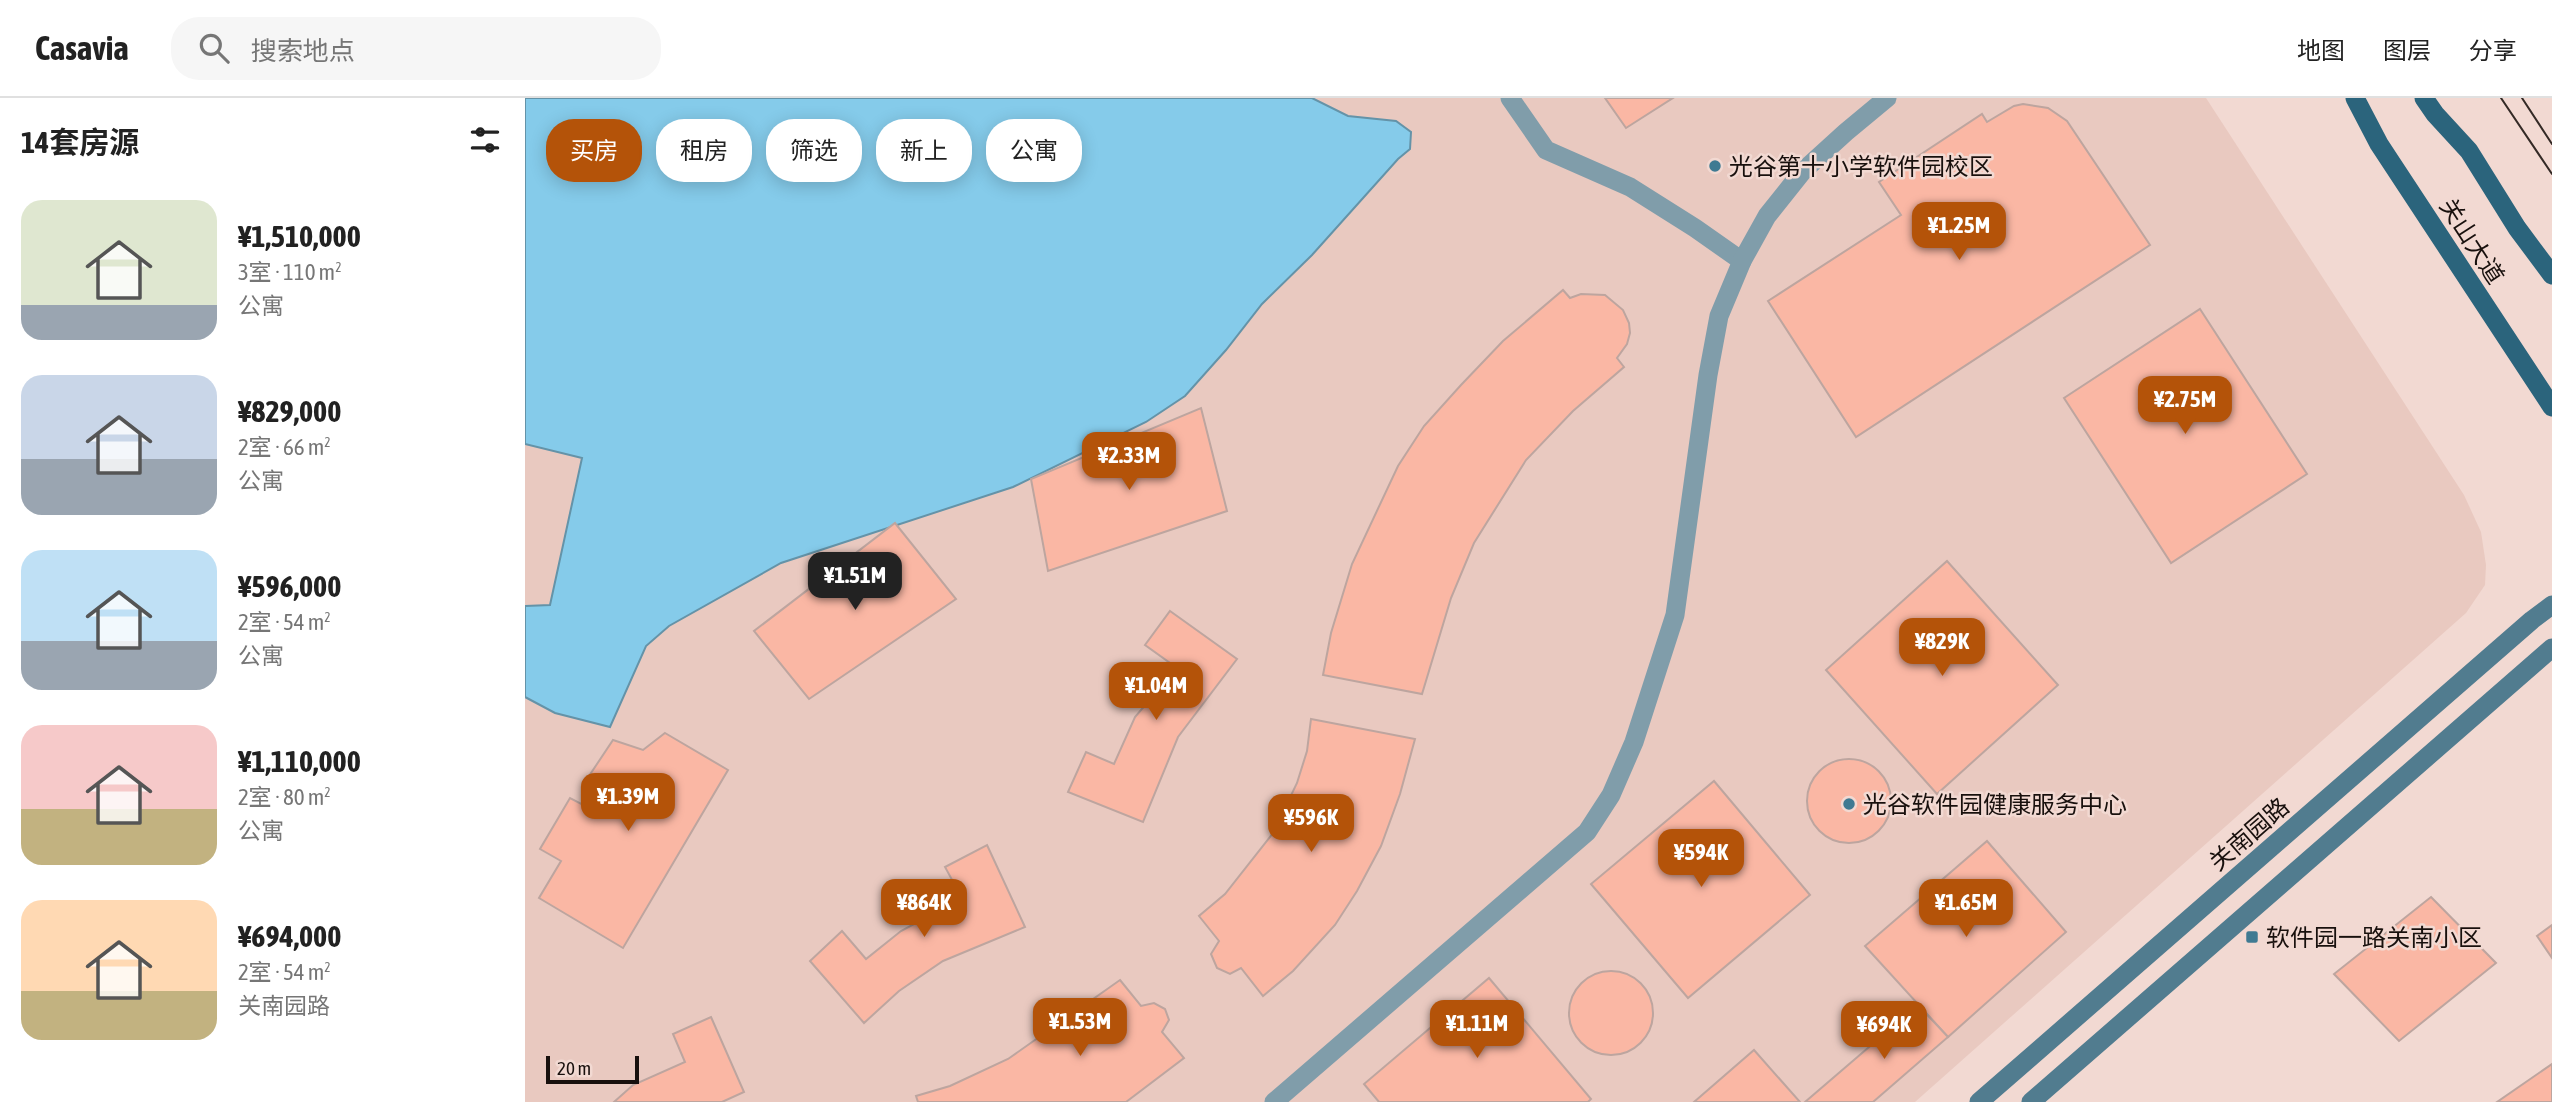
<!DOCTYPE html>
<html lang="zh">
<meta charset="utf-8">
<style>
body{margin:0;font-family:"Asap Condensed","Noto Sans SC",sans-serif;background:#f6f6f6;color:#222;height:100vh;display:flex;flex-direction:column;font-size:26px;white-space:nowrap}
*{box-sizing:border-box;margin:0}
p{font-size:23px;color:#767676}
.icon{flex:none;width:38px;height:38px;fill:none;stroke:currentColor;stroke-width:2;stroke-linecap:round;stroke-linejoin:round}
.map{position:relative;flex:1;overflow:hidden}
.panel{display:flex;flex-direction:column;background:#fff;width:525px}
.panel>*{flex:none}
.top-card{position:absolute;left:21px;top:21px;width:665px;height:63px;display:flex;gap:14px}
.scale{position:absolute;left:21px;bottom:18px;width:93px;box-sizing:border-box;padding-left:7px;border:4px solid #18100d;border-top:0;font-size:19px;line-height:24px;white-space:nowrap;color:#18100d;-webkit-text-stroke:5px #f2d9d2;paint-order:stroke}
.price{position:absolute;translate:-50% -60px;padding:0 16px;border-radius:14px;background:#b45309;color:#fff;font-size:23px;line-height:46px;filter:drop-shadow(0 2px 4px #0008)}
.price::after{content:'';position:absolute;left:50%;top:42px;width:21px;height:16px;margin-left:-10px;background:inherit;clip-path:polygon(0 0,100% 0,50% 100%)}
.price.on{background:#222;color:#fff}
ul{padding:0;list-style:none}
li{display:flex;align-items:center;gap:21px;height:175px;padding:0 21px}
li span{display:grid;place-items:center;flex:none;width:196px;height:140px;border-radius:21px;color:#555}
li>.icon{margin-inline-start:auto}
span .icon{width:84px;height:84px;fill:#fffc;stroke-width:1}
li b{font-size:30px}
h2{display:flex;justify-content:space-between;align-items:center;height:84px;padding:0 21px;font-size:30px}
.tag{padding:0 24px;border-radius:28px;background:#fff;box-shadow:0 4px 18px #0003;font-size:24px;line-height:63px}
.tag.on{background:#b45309;color:#fff}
header{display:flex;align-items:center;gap:42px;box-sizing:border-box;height:98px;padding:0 35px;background:#fff;border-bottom:2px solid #e0e0e0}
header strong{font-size:33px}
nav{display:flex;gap:38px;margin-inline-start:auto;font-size:24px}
.search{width:490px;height:63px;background:#f6f6f6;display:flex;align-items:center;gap:18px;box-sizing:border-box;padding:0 24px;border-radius:28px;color:#767676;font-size:26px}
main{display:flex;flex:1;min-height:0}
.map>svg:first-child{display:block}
</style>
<header>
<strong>Casavia</strong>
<div class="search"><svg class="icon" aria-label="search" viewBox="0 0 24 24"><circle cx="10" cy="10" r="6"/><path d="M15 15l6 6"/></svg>搜索地点</div>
<nav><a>地图</a><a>图层</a><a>分享</a></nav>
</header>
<main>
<section class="panel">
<h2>14套房源<svg class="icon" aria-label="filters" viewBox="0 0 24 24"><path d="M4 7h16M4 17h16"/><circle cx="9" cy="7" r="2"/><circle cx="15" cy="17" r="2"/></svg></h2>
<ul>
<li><span style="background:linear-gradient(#dfe7d0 75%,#9aa5b1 0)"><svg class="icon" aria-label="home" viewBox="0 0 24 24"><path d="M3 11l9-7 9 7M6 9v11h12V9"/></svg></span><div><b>¥1,510,000</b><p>3室 · 110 m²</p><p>公寓</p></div></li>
<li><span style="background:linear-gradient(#c9d6e8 60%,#9aa5b1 0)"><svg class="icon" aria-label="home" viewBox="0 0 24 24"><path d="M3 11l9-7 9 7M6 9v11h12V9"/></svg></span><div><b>¥829,000</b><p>2室 · 66 m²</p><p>公寓</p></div></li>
<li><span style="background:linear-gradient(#bfe0f5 65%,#9aa5b1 0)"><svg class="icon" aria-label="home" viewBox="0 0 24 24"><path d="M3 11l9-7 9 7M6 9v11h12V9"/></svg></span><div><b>¥596,000</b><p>2室 · 54 m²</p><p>公寓</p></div></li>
<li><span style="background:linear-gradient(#f6c9c9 60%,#c2b280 0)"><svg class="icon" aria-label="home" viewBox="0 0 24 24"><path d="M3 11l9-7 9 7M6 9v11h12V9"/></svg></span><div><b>¥1,110,000</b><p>2室 · 80 m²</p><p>公寓</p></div></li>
<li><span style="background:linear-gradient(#ffd9b3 65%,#c2b280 0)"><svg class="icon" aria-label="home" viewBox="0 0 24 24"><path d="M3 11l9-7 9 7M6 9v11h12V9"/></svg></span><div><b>¥694,000</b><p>2室 · 54 m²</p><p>关南园路</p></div></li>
</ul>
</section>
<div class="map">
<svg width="2027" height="1004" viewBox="0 0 2027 1004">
<rect width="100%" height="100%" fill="#f2d9d2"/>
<polygon fill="#e9c9c0" points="0,0 1681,0 1939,397 1956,434 1961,467 1960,487 1941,515 1390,1004 0,1004"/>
<polygon fill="#85cbea" stroke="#6493a8" stroke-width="2" points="0,0 787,0 823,18 871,23 886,34 885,51 873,61 787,157 737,206 701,252 660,298 621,324 488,389 256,465 144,528 121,548 85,629 30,615 0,599 0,508 25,507 57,360 0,346"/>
<g fill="#fab7a4" stroke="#bda59f" stroke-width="2">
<polygon points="1080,0 1148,0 1101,30"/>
<polygon points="1498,6 1523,10 1542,23 1625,147 1331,339 1243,203 1376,117 1354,84 1457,16 1462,24 1489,8"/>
<polygon points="1038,192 1045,200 1056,196 1080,197 1098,212 1104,225 1105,235 1102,246 1092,260 1099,269 1048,313 1001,362 949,445 926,500 897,596 798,577 806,535 827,466 873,368 899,328 936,287 978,243"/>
<polygon points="1675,211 1782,376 1646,465 1539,300"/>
<polygon points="676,310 702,413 523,473 506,381"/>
<polygon points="370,425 431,501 284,601 229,533"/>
<polygon points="1422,463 1533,587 1412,696 1301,572"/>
<polygon points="645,513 712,561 653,639 618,724 543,694 561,654 589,666 610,619 652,570 620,547"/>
<polygon points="786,621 890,641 875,696 856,748 832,793 810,827 768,873 738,898 716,870 705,876 692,870 686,856 694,843 674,818 700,796 748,735 772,685 782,653"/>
<polygon points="140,635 203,672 98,850 14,800 36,763 15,751 45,700 66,711 77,691 62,681 88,642 118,652"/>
<circle cx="1324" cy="703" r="42"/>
<polygon points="1189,683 1285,797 1163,900 1066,786"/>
<polygon points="1462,743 1541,834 1423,939 1340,848"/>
<polygon points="462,747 500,829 418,863 374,893 339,925 285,863 317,833 341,861 376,833 437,800 420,769"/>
<polygon points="1906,799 1971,865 1874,943 1809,876"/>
<polygon points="2027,827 2027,860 2012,838"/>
<circle cx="1086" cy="915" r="42"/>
<polygon points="964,880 1066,1001 1063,1004 854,1004 839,986"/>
<polygon points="595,882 616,908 629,905 640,911 644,922 637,934 659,960 601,1004 393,1004 391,998 425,988 483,961"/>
<polygon points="1393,907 1423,939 1348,1004 1280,1004"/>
<polygon points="186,919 219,994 197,1004 89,1004 108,987 160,964 148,936"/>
<polygon points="1229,952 1275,1004 1169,1004"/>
<polygon points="2027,966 2027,1004 1972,1004"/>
</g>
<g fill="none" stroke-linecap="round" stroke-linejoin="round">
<g stroke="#809daa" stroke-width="19">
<polyline points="985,0 1021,52 1105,89 1170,130 1217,163"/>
<polyline points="749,1004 1062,734 1086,697 1109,644 1150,517 1183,277 1194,218 1217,163 1242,118 1277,74 1321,34 1362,0"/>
</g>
<g stroke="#517c8f" stroke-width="19">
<polyline points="1454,1004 2007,522 2027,507"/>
<polyline points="1506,1004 2027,550"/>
</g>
<g stroke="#2b647c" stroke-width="19">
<polyline points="1830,0 1854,46 2027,309"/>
<polyline points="1899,0 1910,16 1944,53 1992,130 2027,177"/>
</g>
<g stroke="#342a26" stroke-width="2">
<polyline points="1976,0 2027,76"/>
<polyline points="1997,0 2027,46"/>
</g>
</g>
<g fill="#3f7a92" stroke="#f2d9d2" stroke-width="2.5">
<circle cx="1190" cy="68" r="7"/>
<circle cx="1324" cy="706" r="7"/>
<rect x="1720" y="832" width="14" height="14" rx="3.5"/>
</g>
<g text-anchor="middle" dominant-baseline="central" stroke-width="5" stroke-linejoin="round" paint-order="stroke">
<g font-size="24" fill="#18100d" stroke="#f2d9d2" text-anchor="start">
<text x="1204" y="68">光谷第十小学软件园校区</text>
<text x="1338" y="706">光谷软件园健康服务中心</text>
<text x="1741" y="839">软件园一路关南小区</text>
</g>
<g font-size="24" fill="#18100d" stroke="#f2d9d2">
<text transform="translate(1947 143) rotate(57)">关山大道</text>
<text transform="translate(1724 736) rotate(-41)">关南园路</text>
</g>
</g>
</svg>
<div class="scale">20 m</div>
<b class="price" style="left:1434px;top:164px">¥1.25M</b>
<b class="price" style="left:1660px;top:338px">¥2.75M</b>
<b class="price" style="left:604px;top:394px">¥2.33M</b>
<b class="price on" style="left:330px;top:514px">¥1.51M</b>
<b class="price" style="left:1417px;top:580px">¥829K</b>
<b class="price" style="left:631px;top:624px">¥1.04M</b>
<b class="price" style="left:103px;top:735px">¥1.39M</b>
<b class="price" style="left:786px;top:756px">¥596K</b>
<b class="price" style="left:1176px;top:791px">¥594K</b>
<b class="price" style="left:399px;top:841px">¥864K</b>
<b class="price" style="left:1441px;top:841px">¥1.65M</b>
<b class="price" style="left:555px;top:960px">¥1.53M</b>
<b class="price" style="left:952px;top:962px">¥1.11M</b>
<b class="price" style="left:1359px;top:963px">¥694K</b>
<div class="top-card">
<a class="tag on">买房</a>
<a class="tag">租房</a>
<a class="tag">筛选</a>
<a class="tag">新上</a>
<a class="tag">公寓</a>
</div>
</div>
</main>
